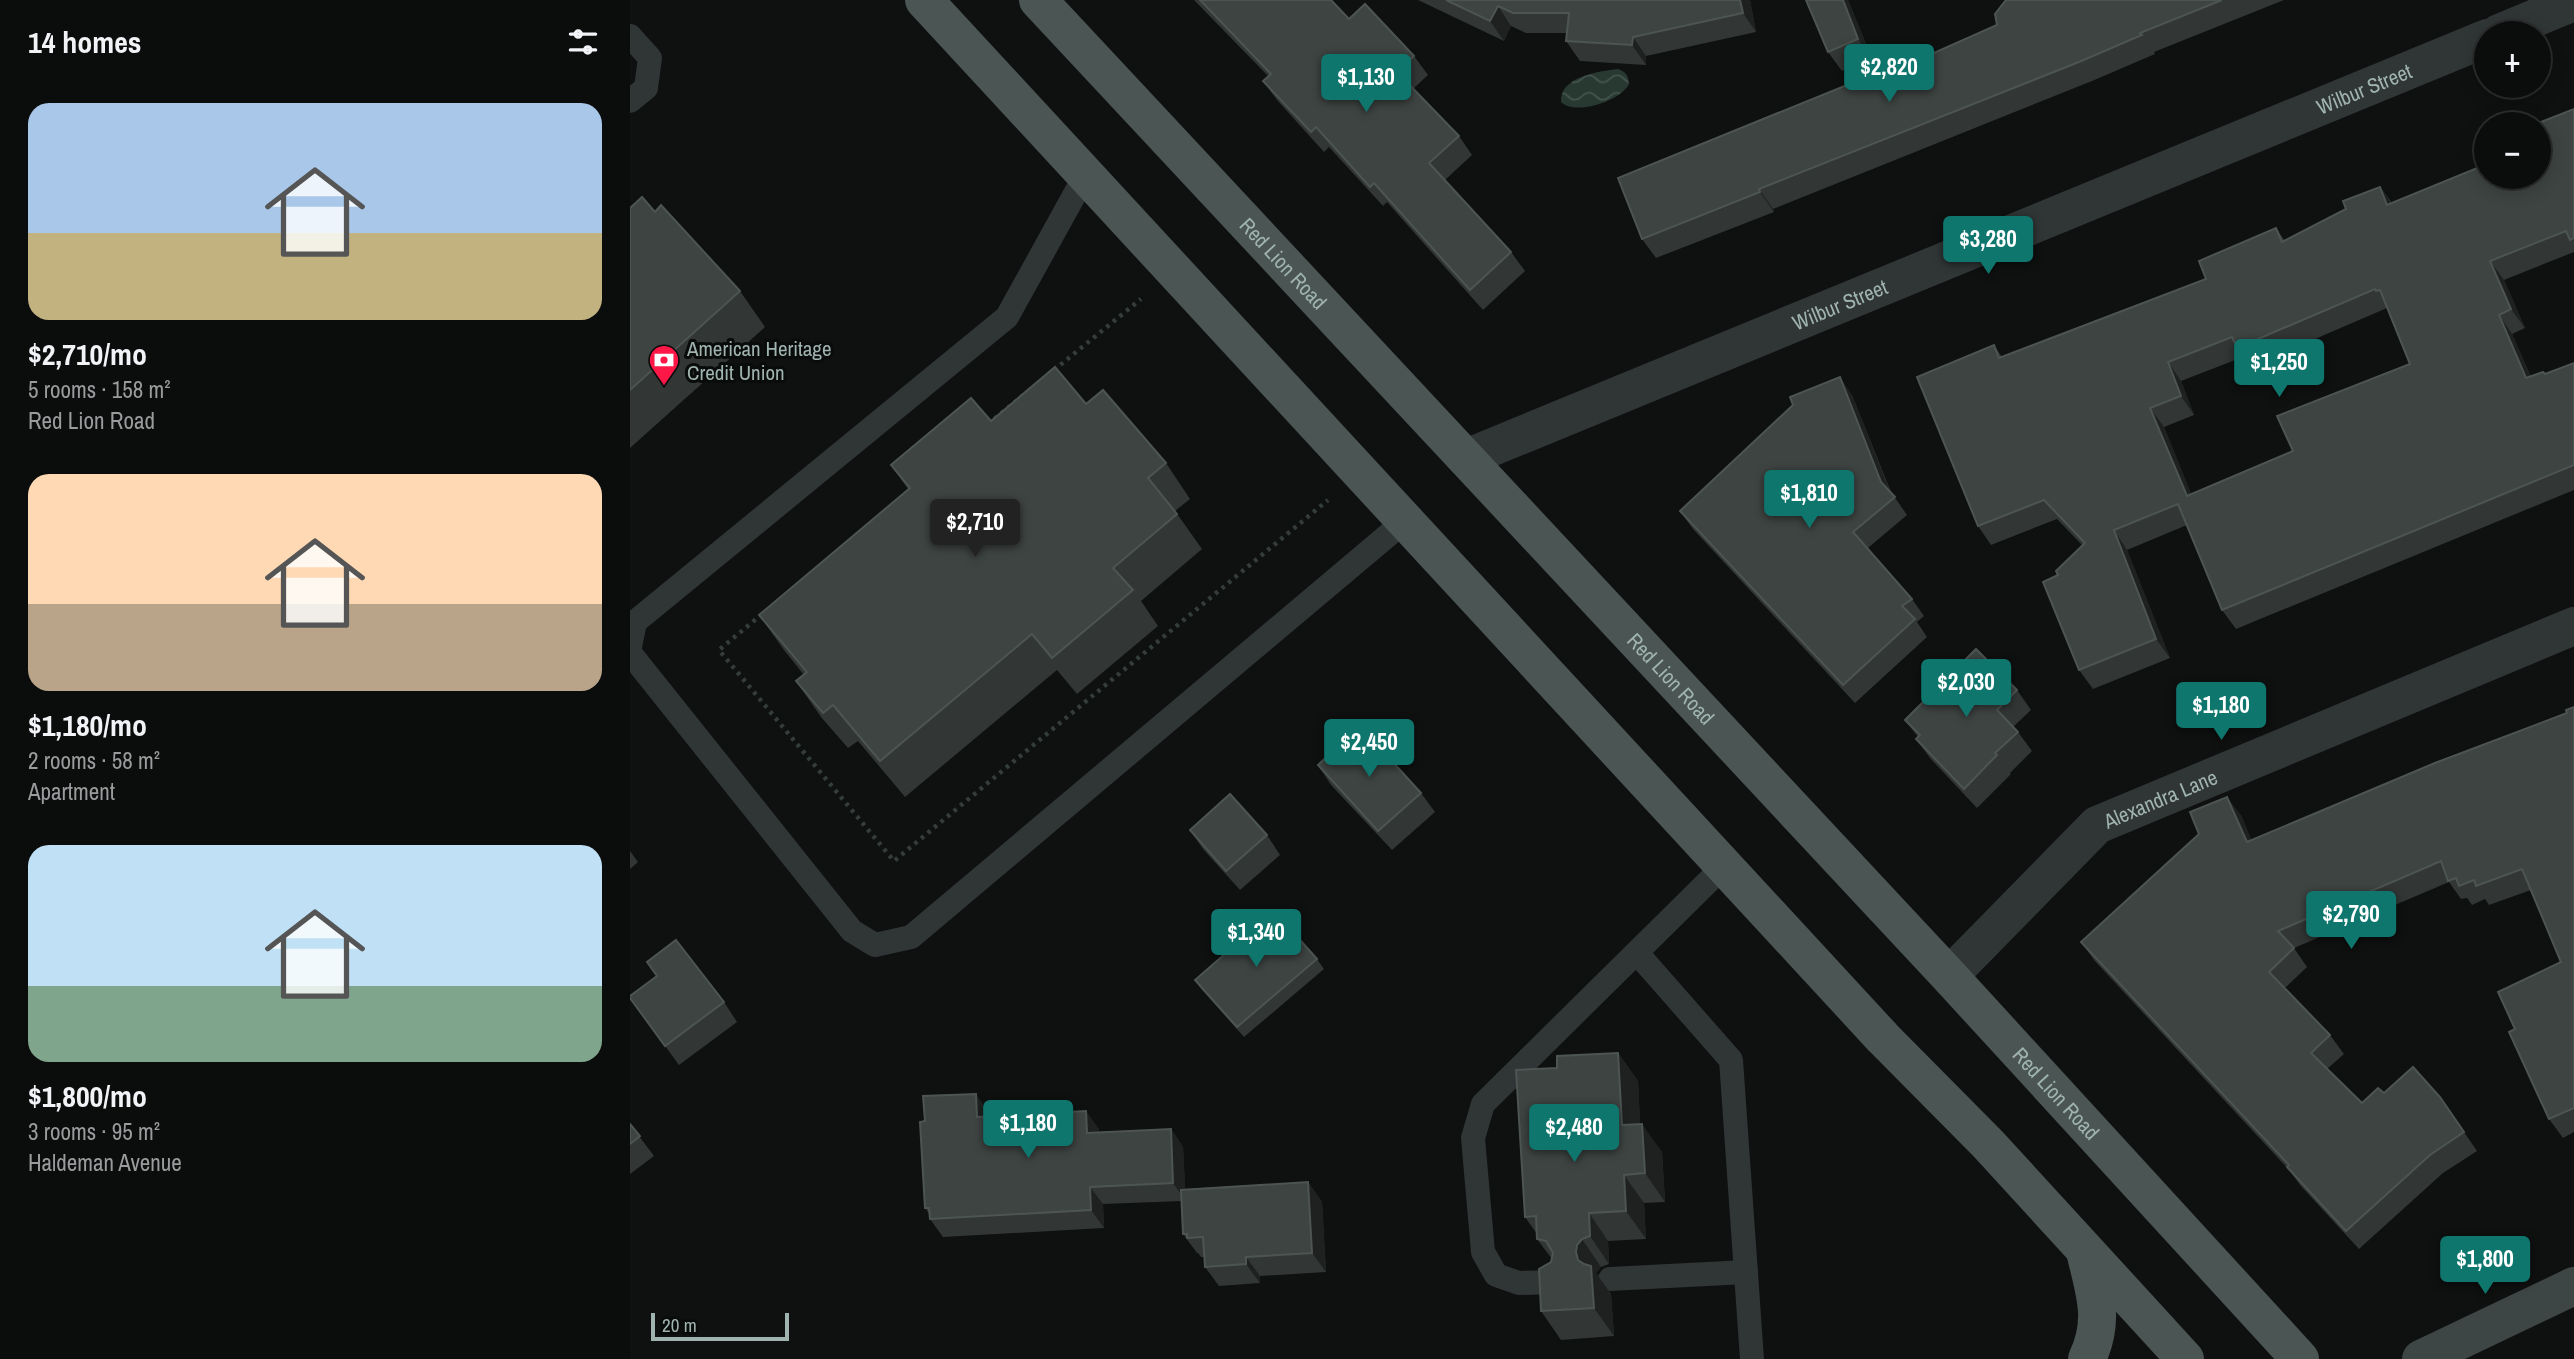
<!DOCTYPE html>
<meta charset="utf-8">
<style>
body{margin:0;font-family:"Archivo Narrow",sans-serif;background:#191a1a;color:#f1f3f6;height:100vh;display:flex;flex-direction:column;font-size:26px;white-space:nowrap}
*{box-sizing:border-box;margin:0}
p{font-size:23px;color:#9a9b9d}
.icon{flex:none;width:38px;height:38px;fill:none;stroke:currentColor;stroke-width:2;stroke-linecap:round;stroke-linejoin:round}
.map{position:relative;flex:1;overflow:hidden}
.drawer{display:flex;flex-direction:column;background:#0b0c0c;width:630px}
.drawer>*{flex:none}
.fabs{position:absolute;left:1844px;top:21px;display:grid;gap:14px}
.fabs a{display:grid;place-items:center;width:77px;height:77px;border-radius:50%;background:#0b0c0c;box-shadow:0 4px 18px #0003,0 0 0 2px #2b2c2d;font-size:35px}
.scale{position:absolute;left:21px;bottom:18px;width:138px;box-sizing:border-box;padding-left:7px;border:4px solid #9fb3af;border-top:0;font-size:19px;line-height:24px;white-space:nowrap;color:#9fb3af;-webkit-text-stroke:5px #0a0b0b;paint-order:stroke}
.price{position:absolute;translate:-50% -60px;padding:0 16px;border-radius:7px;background:#0f766e;color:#fff;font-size:23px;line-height:46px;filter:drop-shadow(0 2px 4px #0008)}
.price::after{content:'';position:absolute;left:50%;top:42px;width:21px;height:16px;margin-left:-10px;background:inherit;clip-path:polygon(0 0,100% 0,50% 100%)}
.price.active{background:#222;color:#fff}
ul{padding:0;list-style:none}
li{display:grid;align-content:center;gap:14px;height:371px;padding:0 28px}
li span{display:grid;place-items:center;height:217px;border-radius:21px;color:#555}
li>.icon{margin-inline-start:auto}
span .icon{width:126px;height:126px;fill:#fffc;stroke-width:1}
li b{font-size:30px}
h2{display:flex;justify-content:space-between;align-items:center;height:84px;padding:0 28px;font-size:30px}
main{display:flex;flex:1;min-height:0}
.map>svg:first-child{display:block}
</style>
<main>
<section class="drawer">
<h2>14 homes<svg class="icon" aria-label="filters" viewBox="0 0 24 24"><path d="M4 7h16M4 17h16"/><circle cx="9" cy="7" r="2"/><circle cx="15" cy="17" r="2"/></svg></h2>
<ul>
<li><span style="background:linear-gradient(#a9c7e8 60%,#c2b280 0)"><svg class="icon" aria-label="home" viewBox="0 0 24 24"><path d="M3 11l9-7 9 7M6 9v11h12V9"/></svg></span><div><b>$2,710/mo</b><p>5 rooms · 158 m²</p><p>Red Lion Road</p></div></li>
<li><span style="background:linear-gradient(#ffd9b3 60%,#b9a48a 0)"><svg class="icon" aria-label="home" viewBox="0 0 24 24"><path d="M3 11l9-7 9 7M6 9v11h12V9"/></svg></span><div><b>$1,180/mo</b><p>2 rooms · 58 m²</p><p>Apartment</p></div></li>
<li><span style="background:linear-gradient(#bfe0f5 65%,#7fa58c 0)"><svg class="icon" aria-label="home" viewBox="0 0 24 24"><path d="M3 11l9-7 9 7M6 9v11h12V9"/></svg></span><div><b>$1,800/mo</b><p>3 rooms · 95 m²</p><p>Haldeman Avenue</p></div></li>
</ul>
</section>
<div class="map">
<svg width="1944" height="1359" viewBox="0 0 1944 1359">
<defs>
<pattern id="water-waves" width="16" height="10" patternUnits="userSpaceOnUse" patternTransform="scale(1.75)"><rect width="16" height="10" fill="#283932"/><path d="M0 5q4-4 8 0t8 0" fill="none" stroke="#44534d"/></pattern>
</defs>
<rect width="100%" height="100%" fill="#0f1010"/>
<path fill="url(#water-waves)" d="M988,69C996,72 998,75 999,84C991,101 945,116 931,102C929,77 969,71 988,69Z"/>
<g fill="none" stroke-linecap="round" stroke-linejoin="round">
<g stroke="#353d3c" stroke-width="4.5" stroke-dasharray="3.5 5" stroke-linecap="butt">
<polyline points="358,424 511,299"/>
<polyline points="132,614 89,650 264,861 698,500"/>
</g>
<g stroke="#303535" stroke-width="24">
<polyline points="0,36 20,58 16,88 0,101"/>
<polyline points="0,647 5,622 377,317 456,174"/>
<polyline points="0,653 222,931 245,945 281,937 776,520"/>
<polyline points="1007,953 1101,1060 1122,1359"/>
<polyline points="980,1279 1116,1272"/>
<polyline points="928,1282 889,1283 866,1275 853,1252 843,1138 853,1104 1094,866"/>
</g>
<g stroke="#303535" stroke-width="38">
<polyline points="1869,33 1944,2"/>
<path id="s1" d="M836,458L1857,38"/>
<path id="s2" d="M1319,976L1467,825L1944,626"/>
</g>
<polyline stroke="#3d4645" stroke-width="38" points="1791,1359 1944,1286"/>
<g stroke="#4b5554" stroke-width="38">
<polyline points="294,0 1253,1038 1358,1144 1555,1359"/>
<path id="s3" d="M408,0L1319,976L1670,1359"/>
<path d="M1455,1251C1464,1291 1476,1319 1457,1359"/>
</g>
</g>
<g fill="#323635" fill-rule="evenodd">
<polygon points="564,0 701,0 719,19 784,56 798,75 783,89 829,136 842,155 815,180 881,252 895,271 853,310 757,202 753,206 699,147 694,152 647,100 633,81 638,76"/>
<polygon points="788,0 1120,0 1126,32 1016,56 1016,65 950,61 936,41 937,33 896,33 881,26 874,41"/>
<polygon points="1218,0 1242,59 1212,71 1198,52"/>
<polygon points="1430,0 1654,0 1524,52 1525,54 1462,81 1143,209 1144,212 1026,258 1012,239 1239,76 1242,81"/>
<path d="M1944,109V252L1874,280L1895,328L1882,334L1901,377L1915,374L1944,363V490L1606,629L1592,610L1557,525L1497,550L1540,658L1463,689L1449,670L1428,575L1452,545L1427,519L1361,545L1348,526L1364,345L1372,357L1576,279L1646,228L1655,241L1716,209L1750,187L1762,203L1857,164ZM1757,308L1780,364L1663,451L1561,494L1534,427L1564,415L1551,381L1613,357L1620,367Z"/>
<polygon points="0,208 25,212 110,291 135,327 0,448"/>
<polygon points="1222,395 1261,492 1277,515 1238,548 1282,599 1294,616 1287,622 1297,637 1225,703 1063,529 1050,511"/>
<polygon points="456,404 536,463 560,499 545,511 572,549 511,601 528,626 447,694 427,670 275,797 228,741 218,748 191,717 166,681 174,675 154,650 129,615 278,489 261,465 361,421"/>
<polygon points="1387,690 1401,710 1383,727 1388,732 1402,751 1380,773 1381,774 1347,808 1300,758 1286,739 1288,737 1275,720"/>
<polygon points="1944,707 1944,1132 1933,1138 1919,1119 1885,1029 1931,962 1901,890 1859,905 1855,899 1842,905 1837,898 1831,899 1819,882 1664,948 1677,967 1655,988 1700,1035 1714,1054 1697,1069 1732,1103 1754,1093 1810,1097 1847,1151 1813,1173 1729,1249 1670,1185 1661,1172 1464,960 1451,942 1569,834 1611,815 1621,840 1937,713"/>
<polygon points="688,765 791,793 805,812 762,850 701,785"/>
<polygon points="560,830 637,835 650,855 610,890 573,849"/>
<polygon points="0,851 8,862 0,869"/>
<polygon points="687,959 694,969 614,1037 572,990 565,980"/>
<polygon points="0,998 94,1002 107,1022 49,1065"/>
<polygon points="988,1053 1008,1081 1010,1124 1032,1152 1035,1202 1014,1203 1016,1239 978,1241 979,1264 971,1267 966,1273 981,1294 984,1336 931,1340 911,1311 922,1259 907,1239 907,1234 895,1217 927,1068"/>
<polygon points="358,1111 359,1116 469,1129 469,1132 541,1129 553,1147 555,1189 678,1182 692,1202 696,1272 630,1276 630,1283 589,1286 575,1267 574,1257 571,1257 568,1253 567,1253 553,1234 552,1201 473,1204 474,1228 313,1237 300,1219 300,1215 295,1208"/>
<polygon points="0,1124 24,1156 0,1174"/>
</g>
<g fill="#1f2121">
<polygon points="1110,0 1120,0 1126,32 1113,13"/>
<polygon points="1213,0 1218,0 1242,59 1228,39"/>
<polygon points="868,6 881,26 874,41 860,21"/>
<polygon points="1003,37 1016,56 1016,65 1002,45"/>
<polygon points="1750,187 1763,206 1757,205"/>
<polygon points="1129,189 1143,209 1144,212 1130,192"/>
<polygon points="1860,261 1874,280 1895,328 1881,309"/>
<polygon points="1869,315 1882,334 1910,398 1896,378"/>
<polygon points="1538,362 1551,381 1564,415 1551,396"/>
<polygon points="1210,377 1222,395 1263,499 1251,482"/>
<polygon points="1520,408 1534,427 1570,515 1557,496"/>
<polygon points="1484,530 1497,550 1540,658 1526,639"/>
<polygon points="1597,797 1611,815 1630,861 1617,842"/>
<polygon points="988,1053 1008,1081 1012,1153 992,1125"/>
<polygon points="346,1094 358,1111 360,1135 347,1117"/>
<polygon points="456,1111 469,1129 470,1151 457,1133"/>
<polygon points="1012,1124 1032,1152 1035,1202 1015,1173"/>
<polygon points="541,1129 553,1147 556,1201 543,1183"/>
<polygon points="994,1175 1014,1203 1016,1239 996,1211"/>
<polygon points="678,1182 692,1202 696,1272 682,1253"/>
<polygon points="460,1187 473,1204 474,1228 461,1210"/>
<polygon points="959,1213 978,1241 979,1264 960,1236"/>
<polygon points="952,1239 971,1267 966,1273 981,1294 984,1336 964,1308 946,1252 947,1245"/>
<polygon points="616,1257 630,1276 630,1283 616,1264"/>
</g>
<g fill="#3e4442" stroke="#4d5553" stroke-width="2" fill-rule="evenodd">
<polygon points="570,0 701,0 719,19 735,4 784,56 767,72 829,136 799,163 881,252 840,290 744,183 740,187 686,127 681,132 633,81 641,74"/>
<polygon points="816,0 1110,0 1113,13 1003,37 1002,45 936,41 939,13 883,13 868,6 860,21"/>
<polygon points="1176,0 1213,0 1228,39 1198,52"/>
<polygon points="1376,0 1592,0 1510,33 1512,35 1449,62 1129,189 1130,192 1012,239 988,178 1239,76 1241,81 1367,25 1365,14"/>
<path d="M1944,109V238L1940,240L1936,231L1860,261L1881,309L1869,315L1896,378L1913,372L1915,374L1944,363V465L1592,610L1548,504L1484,530L1526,639L1449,670L1413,582L1428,575L1426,571L1455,543L1414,500L1348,526L1287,377L1364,345L1369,358L1576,279L1569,261L1646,228L1652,242L1716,209L1713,201L1750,187L1757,205L1857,164V177H1909V124H1906ZM1745,289L1746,291L1750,290L1780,364L1647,416L1663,451L1557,496L1520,408L1551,396L1538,362L1602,337L1607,348Z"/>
<polygon points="12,197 25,212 31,205 110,291 0,390 0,208"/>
<polygon points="425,367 456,404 473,390 536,463 518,478 547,514 483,568 503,590 422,658 402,634 250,761 203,705 193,713 166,681 177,672 129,615 280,488 261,465 341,398 361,421"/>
<polygon points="1210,377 1251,482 1265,497 1223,532 1282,599 1272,606 1285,619 1213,685 1050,511 1163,405 1160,397"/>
<polygon points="1346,649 1387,690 1367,710 1388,732 1365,753 1367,755 1334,789 1286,739 1290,735 1275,720"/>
<polygon points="1944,707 1944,1108 1919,1119 1879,1032 1885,1029 1868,992 1931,962 1892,869 1846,886 1844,880 1829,886 1826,878 1818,881 1811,861 1648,931 1664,948 1639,972 1700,1035 1681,1053 1732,1103 1748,1088 1754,1093 1783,1067 1810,1097 1834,1132 1800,1155 1716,1231 1657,1167 1659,1165 1451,942 1569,834 1560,812 1597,797 1617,842 1805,763 1937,713 1936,710"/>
<polygon points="730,726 791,793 748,831 688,765"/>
<polygon points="600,794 637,835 596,871 560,830"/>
<polygon points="644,911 687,959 607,1027 565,980"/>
<polygon points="46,940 94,1002 35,1046 0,998 0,996 27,976 17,962"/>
<polygon points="988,1053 992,1125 1012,1124 1015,1173 994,1175 996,1211 959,1213 960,1236 952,1239 947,1245 946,1252 948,1260 954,1264 961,1266 964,1308 911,1311 909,1269 921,1262 923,1253 916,1241 907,1239 906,1216 895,1217 886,1070 927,1068 927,1056"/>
<polygon points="346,1094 347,1117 456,1111 457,1133 541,1129 543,1183 460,1187 461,1210 300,1219 299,1208 295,1208 290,1122 295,1121 293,1096"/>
<polygon points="0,1124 10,1136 0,1144"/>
<polygon points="678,1182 682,1253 616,1257 616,1264 575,1267 573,1237 557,1238 557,1234 553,1234 551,1190"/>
</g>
<defs>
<g id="bank-pin" transform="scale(1.575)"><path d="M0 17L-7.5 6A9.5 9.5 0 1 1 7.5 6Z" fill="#ff1847" stroke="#0a0b0b"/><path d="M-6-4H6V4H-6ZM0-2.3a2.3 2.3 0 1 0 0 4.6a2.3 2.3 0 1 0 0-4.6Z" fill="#fff"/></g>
</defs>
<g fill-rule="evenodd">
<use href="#bank-pin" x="34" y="360"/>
</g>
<g text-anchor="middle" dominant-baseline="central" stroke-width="6" stroke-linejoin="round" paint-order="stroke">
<g font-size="21" fill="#9fb3af" stroke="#0a0b0b">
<text stroke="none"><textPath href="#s1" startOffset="971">Wilbur Street</textPath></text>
<text stroke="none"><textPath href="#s3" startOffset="360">Red Lion Road</textPath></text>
<text stroke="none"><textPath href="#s1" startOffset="404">Wilbur Street</textPath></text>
<text stroke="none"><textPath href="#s3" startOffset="928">Red Lion Road</textPath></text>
<text stroke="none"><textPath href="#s2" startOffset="280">Alexandra Lane</textPath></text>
<text stroke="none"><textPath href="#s3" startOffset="1494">Red Lion Road</textPath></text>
</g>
<g font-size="21" fill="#9fb3af" stroke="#0a0b0b" text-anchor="start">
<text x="57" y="348">American Heritage<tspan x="57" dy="24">Credit Union</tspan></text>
</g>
</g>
</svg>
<div class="fabs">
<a>+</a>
<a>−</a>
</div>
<div class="scale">20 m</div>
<b class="price" style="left:1259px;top:104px">$2,820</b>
<b class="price" style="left:736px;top:114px">$1,130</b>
<b class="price" style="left:1358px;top:276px">$3,280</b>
<b class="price" style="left:1649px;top:399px">$1,250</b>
<b class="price" style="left:1179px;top:530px">$1,810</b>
<b class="price active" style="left:345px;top:559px">$2,710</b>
<b class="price" style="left:1336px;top:719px">$2,030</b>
<b class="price" style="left:1591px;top:742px">$1,180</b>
<b class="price" style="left:739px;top:779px">$2,450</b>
<b class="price" style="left:1721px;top:951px">$2,790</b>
<b class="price" style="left:626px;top:969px">$1,340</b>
<b class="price" style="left:398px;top:1160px">$1,180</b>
<b class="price" style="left:944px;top:1164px">$2,480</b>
<b class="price" style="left:1855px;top:1296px">$1,800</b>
</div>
</main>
